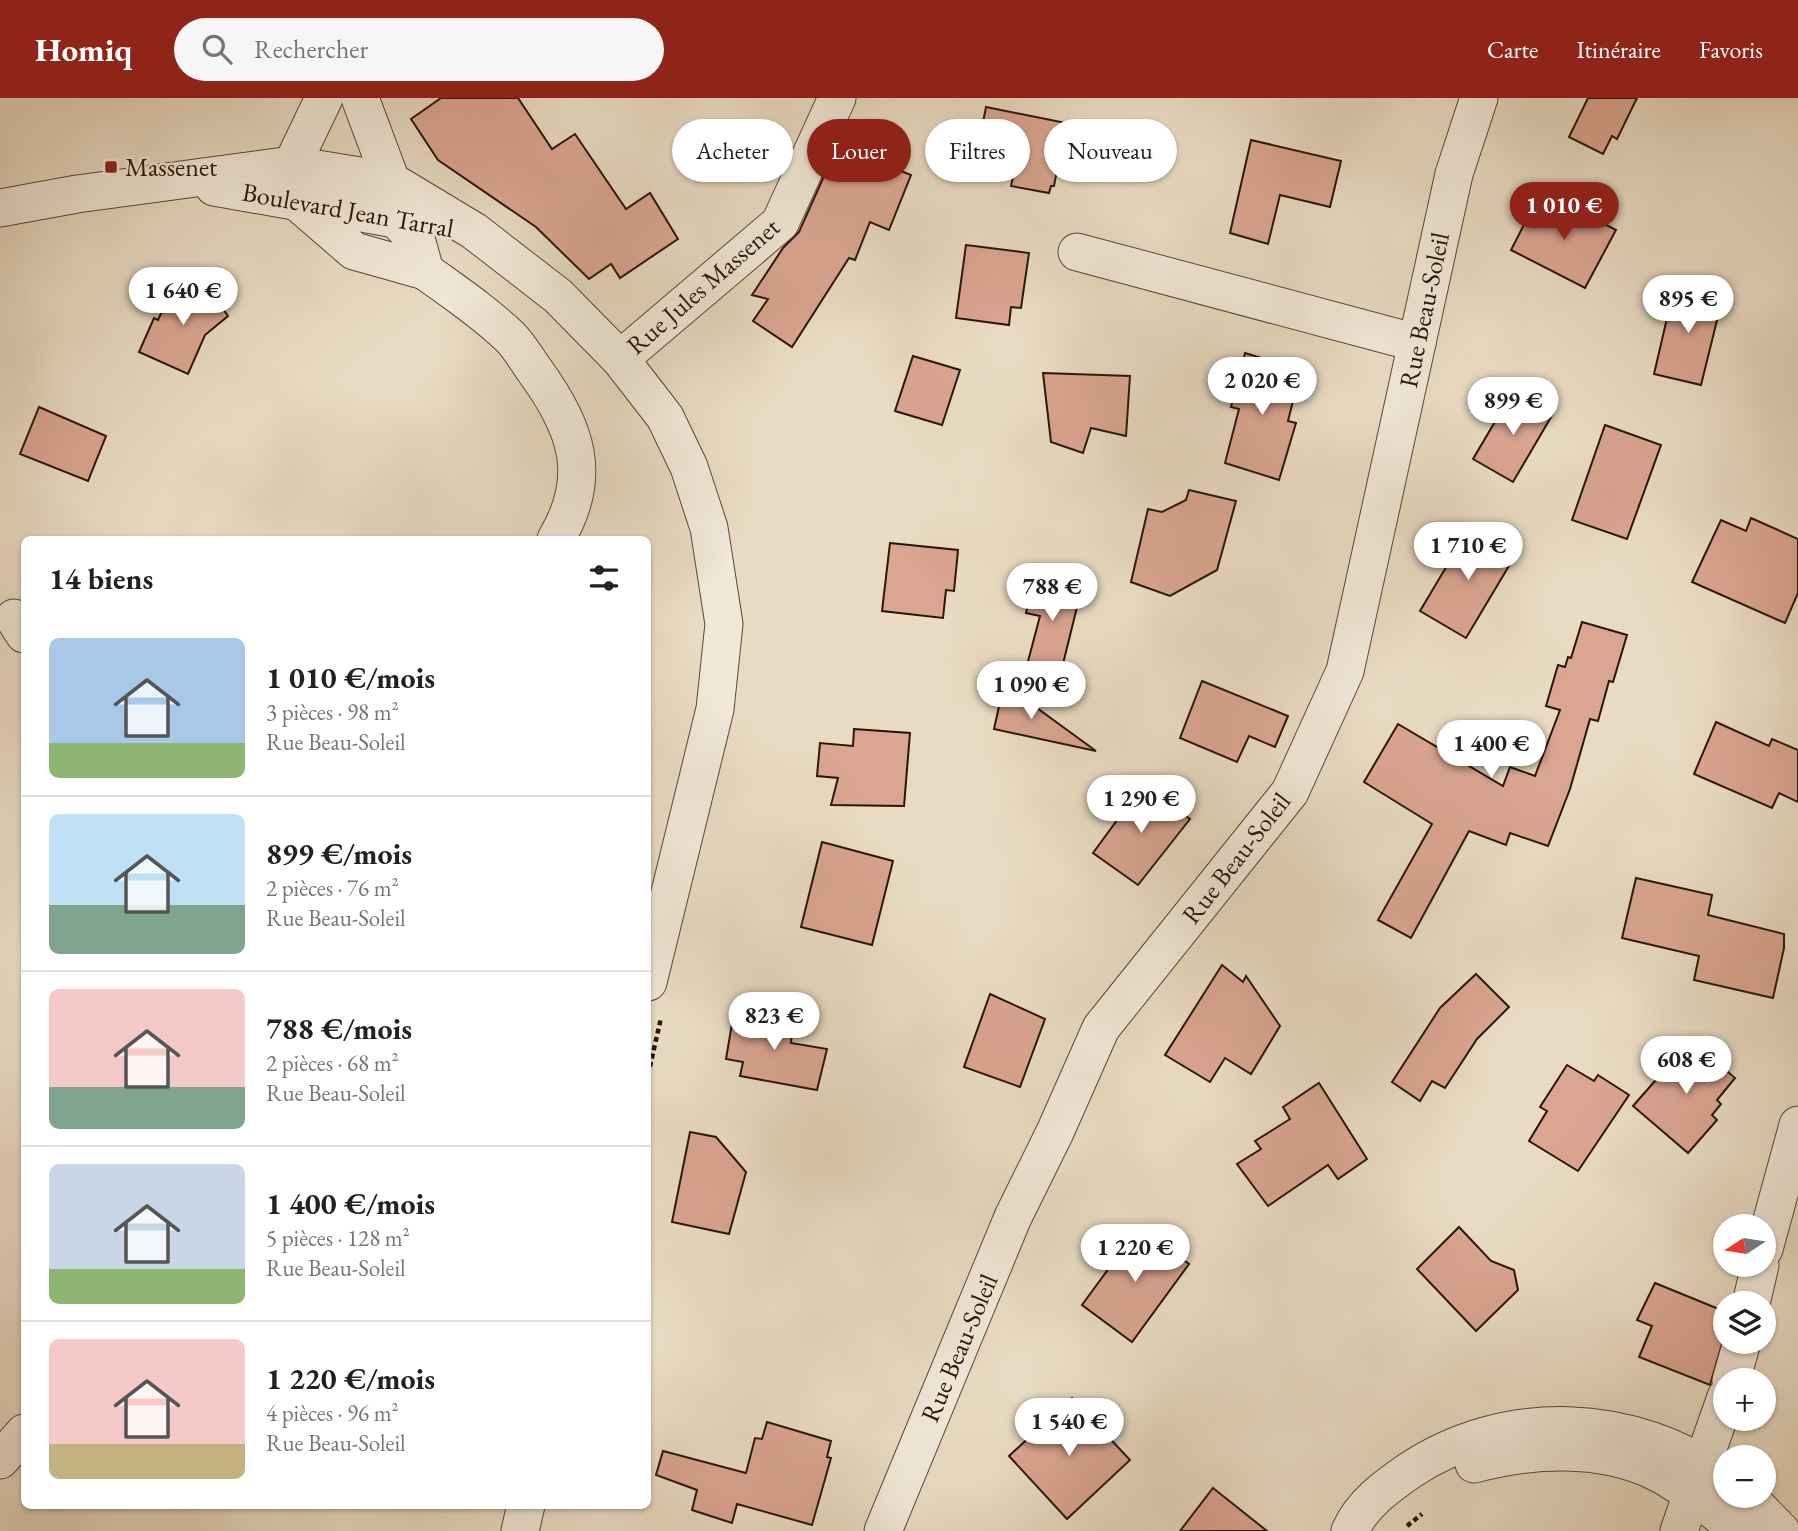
<!DOCTYPE html>
<html lang="fr">
<meta charset="utf-8">
<style>
body{margin:0;font-family:"EB Garamond",serif;background:#f6f6f6;color:#202124;height:100vh;display:flex;flex-direction:column;font-size:26px;white-space:nowrap}
*{box-sizing:border-box;margin:0}
p{font-size:23px;color:#757577}
.icon{flex:none;width:38px;height:38px;fill:none;stroke:currentColor;stroke-width:2;stroke-linecap:round;stroke-linejoin:round}
.map{position:relative;flex:1;overflow:hidden}
.details{position:absolute;left:21px;top:438px;width:630px;height:973px;display:flex;flex-direction:column;background:#fff;border-radius:10px;box-shadow:0 2px 5px #0004}
.details>*{flex:none}
.hud{position:absolute;left:672px;top:21px;width:665px;height:63px;display:flex;gap:14px}
.needle{width:46px;rotate:258deg}
.fabs{position:absolute;left:1713px;top:1116px;display:grid;gap:14px}
.fabs a{display:grid;place-items:center;width:63px;height:63px;border-radius:50%;background:#fff;box-shadow:0 2px 5px #0004;font-size:35px}
.price{position:absolute;translate:-50% -60px;padding:0 16px;border-radius:24px;background:#fff;color:#222;font-size:23px;line-height:46px;filter:drop-shadow(0 2px 4px #0008)}
.price::after{content:'';position:absolute;left:50%;top:42px;width:21px;height:16px;margin-left:-10px;background:inherit;clip-path:polygon(0 0,100% 0,50% 100%)}
.price.on{background:#8f2418;color:#fff}
ul{padding:0;list-style:none}
li{display:flex;align-items:center;gap:21px;height:175px;padding:0 28px}
li+li{border-top:2px solid #e0e0e0}
li span{display:grid;place-items:center;flex:none;width:196px;height:140px;border-radius:10px;color:#555}
li>.icon{margin-inline-start:auto}
span .icon{width:84px;height:84px;fill:#fffc;stroke-width:1}
li b{font-size:30px}
h2{display:flex;justify-content:space-between;align-items:center;height:84px;padding:0 28px;font-size:30px}
.chip{padding:0 24px;border-radius:32px;background:#fff;box-shadow:0 2px 5px #0004;font-size:24px;line-height:63px}
.chip.on{background:#8f2418;color:#fff}
header{display:flex;align-items:center;gap:42px;box-sizing:border-box;height:98px;padding:0 35px;background:#8f2418;color:#fff}
header strong{font-size:33px}
nav{display:flex;gap:38px;margin-inline-start:auto;font-size:24px}
.search{width:490px;height:63px;background:#f6f6f6;display:flex;align-items:center;gap:18px;box-sizing:border-box;padding:0 24px;border-radius:38px;color:#757577;font-size:26px}
.map>svg:first-child{display:block}
</style>
<header>
<strong>Homiq</strong>
<div class="search"><svg class="icon" aria-label="search" viewBox="0 0 24 24"><circle cx="10" cy="10" r="6"/><path d="M15 15l6 6"/></svg>Rechercher</div>
<nav><a>Carte</a><a>Itinéraire</a><a>Favoris</a></nav>
</header>
<div class="map">
<svg width="1798" height="1433" viewBox="0 0 1798 1433">
<rect width="100%" height="100%" fill="#e9dbc3"/>
<filter id="stains"><feTurbulence type="fractalNoise" baseFrequency=".00286" numOctaves="4"/><feColorMatrix values="0 0 0 0 .2 0 0 0 0 .09 0 0 0 0 .02 0 0 0 .5 -.17"/></filter>
<radialGradient id="worn" r=".72"><stop offset=".6" stop-color="#630" stop-opacity="0"/><stop offset="1" stop-color="#630" stop-opacity=".3"/></radialGradient>
<g fill="#daa591" stroke="#29150c" stroke-width="2">
<polygon points="441,0 518,0 552,51 575,36 626,111 650,95 678,141 620,180 611,166 589,181 536,129 438,62 411,21"/>
<polygon points="1588,0 1637,0 1617,41 1612,38 1603,56 1569,39"/>
<polygon points="986,9 1066,25 1054,88 1051,88 1049,95 1011,88 1013,79 974,71"/>
<polygon points="1251,42 1341,63 1330,109 1280,97 1268,146 1230,135"/>
<polygon points="854,54 911,77 889,132 870,124 855,162 849,160 792,249 753,223 768,201 752,197 783,150 799,134 829,67 846,73"/>
<polygon points="1536,103 1557,115 1563,104 1616,132 1585,190 1511,152"/>
<polygon points="966,147 1029,155 1021,210 1011,209 1009,227 956,220"/>
<polygon points="201,180 228,218 205,237 188,276 139,254 154,220 158,222 165,207"/>
<polygon points="1675,186 1723,198 1701,287 1654,276"/>
<polygon points="1245,255 1287,268 1297,287 1288,323 1296,325 1279,382 1225,365 1239,311 1231,309"/>
<polygon points="913,258 960,272 942,327 895,313"/>
<polygon points="1043,275 1130,278 1126,338 1091,330 1083,355 1051,344"/>
<polygon points="1512,295 1554,314 1513,384 1473,361"/>
<polygon points="39,309 106,338 88,383 20,356"/>
<polygon points="1605,327 1661,347 1627,441 1572,422"/>
<polygon points="1189,392 1236,403 1217,472 1170,498 1131,484 1148,411 1162,414 1186,402"/>
<polygon points="1751,420 1798,441 1798,495 1785,525 1692,484 1721,422 1746,433"/>
<polygon points="1470,429 1516,456 1466,540 1420,513"/>
<polygon points="890,445 958,452 954,493 946,492 943,520 882,513"/>
<polygon points="1035,474 1083,485 1058,586 1026,571 1040,518 1026,515"/>
<polygon points="1582,524 1627,537 1613,584 1609,583 1598,623 1590,621 1570,691 1548,748 1510,735 1506,747 1469,733 1411,840 1378,822 1432,726 1364,684 1398,626 1503,688 1510,669 1535,678 1560,612 1546,608 1558,567 1565,569 1568,559 1571,560"/>
<polygon points="1202,583 1288,618 1275,649 1249,638 1237,664 1180,640"/>
<polygon points="1004,586 1096,653 994,631"/>
<polygon points="1716,624 1769,648 1772,641 1798,652 1798,704 1779,695 1772,710 1694,676"/>
<polygon points="854,631 910,635 904,708 831,707 838,680 817,678 820,645 853,648"/>
<polygon points="1143,687 1190,721 1138,787 1093,755"/>
<polygon points="822,744 893,763 872,847 801,829"/>
<polygon points="1636,780 1712,797 1708,817 1784,836 1784,850 1773,900 1694,882 1699,858 1622,840"/>
<polygon points="1222,867 1243,884 1246,878 1280,928 1251,976 1225,960 1210,984 1165,957"/>
<polygon points="1476,876 1509,909 1477,941 1445,990 1432,983 1420,1003 1392,984 1440,910"/>
<polygon points="990,896 1045,921 1020,989 964,969"/>
<polygon points="734,914 793,924 791,945 827,951 817,992 740,978 743,964 726,961"/>
<polygon points="1691,942 1735,980 1717,1002 1721,1006 1712,1017 1717,1022 1688,1055 1633,1008"/>
<polygon points="1567,967 1594,983 1598,977 1629,997 1578,1073 1529,1043 1547,1013 1540,1009"/>
<polygon points="1319,985 1367,1061 1338,1081 1328,1067 1268,1108 1237,1066 1261,1051 1255,1043 1290,1021 1283,1009"/>
<polygon points="690,1034 716,1039 746,1074 729,1136 672,1124"/>
<polygon points="1139,1129 1189,1166 1132,1244 1082,1207"/>
<polygon points="1459,1129 1491,1163 1514,1172 1518,1192 1476,1233 1417,1171"/>
<polygon points="1655,1185 1726,1214 1726,1232 1710,1287 1639,1259 1652,1228 1637,1222"/>
<polygon points="1072,1300 1130,1362 1067,1421 1009,1358"/>
<polygon points="767,1324 831,1343 827,1359 831,1360 812,1427 737,1406 732,1425 692,1412 697,1392 656,1377 663,1353 746,1375 755,1340 762,1341"/>
<polygon points="1213,1390 1267,1433 1180,1433"/>
</g>
<g fill="none" stroke-linecap="round" stroke-linejoin="round">
<g stroke="#59463a" stroke-width="39">
<g id="street">
<polyline points="324,0 292,67 295,102 354,153 425,173 417,144 397,122 391,83 360,0"/>
<polyline points="214,89 418,125"/>
<polyline points="0,110 77,96 292,67 391,83 474,133 558,198 620,261 665,319 689,369 709,430 724,526 715,611 648,884"/>
<polyline points="1077,154 1417,245"/>
<path d="M425,173C454,194 484,214 510,239C520,249 527,262 535,273C576,329 594,378 556,441"/>
<polyline points="620,261 780,125 837,0"/>
<polyline points="14,520 24,536"/>
<polyline points="1764,1151 1798,1027"/>
<polyline points="1751,1206 1760,1167"/>
<polyline points="1731,1283 1742,1244"/>
<polyline points="0,1362 24,1335"/>
<path d="M1474,1366C1531,1351 1599,1347 1654,1373C1678,1384 1718,1415 1738,1433"/>
<polyline points="1747,1398 1781,1433"/>
<polyline points="520,1433 526,1407"/>
<polyline points="883,1433 1013,1119 1055,1034 1101,930 1290,694 1345,573 1454,76 1479,0"/>
<path d="M1350,1433C1362,1406 1386,1389 1409,1373C1504,1309 1634,1313 1726,1382"/>
<polyline points="1679,1433 1726,1299"/>
</g>
</g>
<g stroke="#29150c" stroke-width="4.5" stroke-dasharray="5 3.5" stroke-linecap="butt">
<polyline points="648,977 661,920"/>
<polyline points="1407,1428 1422,1416"/>
</g>
<use href="#street" stroke="#f1e8d8" stroke-width="37"/>
</g>
<rect fill="#8f2418" stroke="#f1e8d8" stroke-width="2.5" x="104" y="62" width="14" height="14" rx="3.5"/>
<g text-anchor="middle" dominant-baseline="central" stroke-width="5" stroke-linejoin="round" paint-order="stroke">
<g font-size="26" fill="#29150c" stroke="#f1e8d8" text-anchor="start">
<text x="125" y="69">Massenet</text>
</g>
<g font-size="26" fill="#29150c" stroke="#f1e8d8">
<text transform="translate(348 112) rotate(10)">Boulevard Jean Tarral</text>
<text transform="translate(703 188) rotate(-41)">Rue Jules Massenet</text>
<text transform="translate(1424 212) rotate(-78)">Rue Beau-Soleil</text>
<text transform="translate(1236 760) rotate(-52)">Rue Beau-Soleil</text>
<text transform="translate(959 1250) rotate(-67)">Rue Beau-Soleil</text>
</g>
</g>
<rect width="100%" height="100%" filter="url(#stains)"/>
<rect width="100%" height="100%" fill="url(#worn)"/>
</svg>
<div class="fabs">
<a><svg class="needle" viewBox="-14 -14 28 28"><path d="M0-13l5 13h-10z" fill="#e53935"/><path d="M0 13l5-13h-10z" fill="#757577"/></svg></a>
<a><svg class="icon" aria-label="layers" viewBox="0 0 24 24"><path d="M12 4l9 5-9 5-9-5zM3 14l9 5 9-5"/></svg></a>
<a>+</a>
<a>−</a>
</div>
<b class="price on" style="left:1564px;top:144px">1 010 €</b>
<b class="price" style="left:183px;top:229px">1 640 €</b>
<b class="price" style="left:1688px;top:237px">895 €</b>
<b class="price" style="left:1262px;top:319px">2 020 €</b>
<b class="price" style="left:1513px;top:339px">899 €</b>
<b class="price" style="left:1468px;top:484px">1 710 €</b>
<b class="price" style="left:1052px;top:525px">788 €</b>
<b class="price" style="left:1031px;top:623px">1 090 €</b>
<b class="price" style="left:1491px;top:682px">1 400 €</b>
<b class="price" style="left:1141px;top:737px">1 290 €</b>
<b class="price" style="left:774px;top:954px">823 €</b>
<b class="price" style="left:1686px;top:998px">608 €</b>
<b class="price" style="left:1135px;top:1186px">1 220 €</b>
<b class="price" style="left:1069px;top:1360px">1 540 €</b>
<div class="hud">
<a class="chip">Acheter</a>
<a class="chip on">Louer</a>
<a class="chip">Filtres</a>
<a class="chip">Nouveau</a>
</div>
<section class="details">
<h2>14 biens<svg class="icon" aria-label="filters" viewBox="0 0 24 24"><path d="M4 7h16M4 17h16"/><circle cx="9" cy="7" r="2"/><circle cx="15" cy="17" r="2"/></svg></h2>
<ul>
<li><span style="background:linear-gradient(#a9c7e8 75%,#8fb573 0)"><svg class="icon" aria-label="home" viewBox="0 0 24 24"><path d="M3 11l9-7 9 7M6 9v11h12V9"/></svg></span><div><b>1 010 €/mois</b><p>3 pièces · 98 m²</p><p>Rue Beau-Soleil</p></div></li>
<li><span style="background:linear-gradient(#bfe0f5 65%,#7fa58c 0)"><svg class="icon" aria-label="home" viewBox="0 0 24 24"><path d="M3 11l9-7 9 7M6 9v11h12V9"/></svg></span><div><b>899 €/mois</b><p>2 pièces · 76 m²</p><p>Rue Beau-Soleil</p></div></li>
<li><span style="background:linear-gradient(#f6c9c9 70%,#7fa58c 0)"><svg class="icon" aria-label="home" viewBox="0 0 24 24"><path d="M3 11l9-7 9 7M6 9v11h12V9"/></svg></span><div><b>788 €/mois</b><p>2 pièces · 68 m²</p><p>Rue Beau-Soleil</p></div></li>
<li><span style="background:linear-gradient(#c9d6e8 75%,#8fb573 0)"><svg class="icon" aria-label="home" viewBox="0 0 24 24"><path d="M3 11l9-7 9 7M6 9v11h12V9"/></svg></span><div><b>1 400 €/mois</b><p>5 pièces · 128 m²</p><p>Rue Beau-Soleil</p></div></li>
<li><span style="background:linear-gradient(#f6c9c9 75%,#c2b280 0)"><svg class="icon" aria-label="home" viewBox="0 0 24 24"><path d="M3 11l9-7 9 7M6 9v11h12V9"/></svg></span><div><b>1 220 €/mois</b><p>4 pièces · 96 m²</p><p>Rue Beau-Soleil</p></div></li>
</ul>
</section>
</div>
